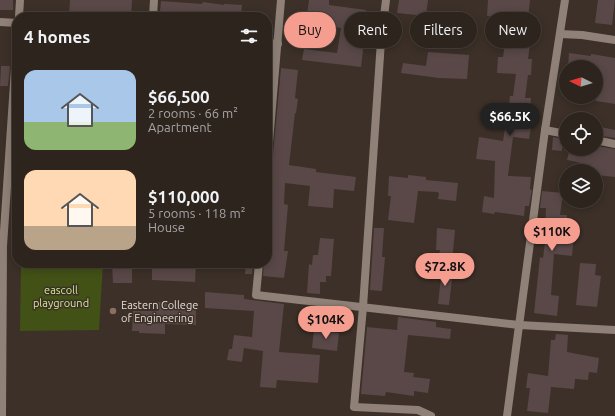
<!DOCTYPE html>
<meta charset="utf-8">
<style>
body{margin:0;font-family:Ubuntu,sans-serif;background:#39302b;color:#f1f3f6;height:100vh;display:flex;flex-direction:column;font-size:15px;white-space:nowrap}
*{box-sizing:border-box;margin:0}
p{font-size:13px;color:#a7a4a4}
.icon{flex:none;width:22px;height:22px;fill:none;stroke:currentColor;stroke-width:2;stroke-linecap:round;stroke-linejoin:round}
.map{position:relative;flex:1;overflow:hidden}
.sheet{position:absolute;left:12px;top:12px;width:260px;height:256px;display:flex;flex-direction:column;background:#2d241e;border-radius:16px;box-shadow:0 2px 10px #0003,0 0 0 1px #48413c}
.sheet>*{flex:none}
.guide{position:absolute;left:284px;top:12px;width:271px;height:36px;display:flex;gap:8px}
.needle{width:26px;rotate:275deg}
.tools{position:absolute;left:559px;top:60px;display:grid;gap:8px}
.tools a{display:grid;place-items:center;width:44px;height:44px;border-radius:50%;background:#2d241e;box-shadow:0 2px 10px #0003,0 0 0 1px #48413c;font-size:20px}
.price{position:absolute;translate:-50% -34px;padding:0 9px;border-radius:14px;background:#f59d8e;color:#111;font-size:13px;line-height:26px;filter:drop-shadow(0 1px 2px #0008)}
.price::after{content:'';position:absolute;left:50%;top:24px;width:12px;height:9px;margin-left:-6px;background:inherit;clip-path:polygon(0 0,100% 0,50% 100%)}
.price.active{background:#222;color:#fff}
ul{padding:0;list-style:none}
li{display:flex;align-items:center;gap:12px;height:100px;padding:0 12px}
li span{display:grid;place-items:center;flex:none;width:112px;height:80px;border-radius:12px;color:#555}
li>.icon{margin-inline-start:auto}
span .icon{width:48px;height:48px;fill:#fffc;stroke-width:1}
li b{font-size:17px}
h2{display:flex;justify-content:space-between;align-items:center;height:48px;padding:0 12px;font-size:17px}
.tag{padding:0 14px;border-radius:18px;background:#2d241e;box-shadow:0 2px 10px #0003,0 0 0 1px #48413c;font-size:14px;line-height:36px}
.tag.active{background:#f59d8e;color:#111}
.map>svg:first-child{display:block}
</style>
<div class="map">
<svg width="615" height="416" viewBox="0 0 615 416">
<rect width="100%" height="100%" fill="#3c3028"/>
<polygon fill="#425116" points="21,263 103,263 99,330 20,331"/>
<g fill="#594847">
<rect x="0" y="0" width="13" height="10"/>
<polygon points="70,0 132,0 131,17 111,17 84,14 84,17 69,17"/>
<polygon points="309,0 329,0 329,5 366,10 365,18 369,18 367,35 365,34 361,67 302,60 304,49 337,53 341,28 316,24 315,30 305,29"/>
<polygon points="399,0 428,0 426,16 397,13"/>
<polygon points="488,0 530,0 528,19 487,16"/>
<polygon points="598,0 615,0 612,25 595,23"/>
<polygon points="161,1 202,4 203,2 224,5 224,4 242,5 241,17 185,17 185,12 160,11"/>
<polygon points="506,39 530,44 528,59 532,59 531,75 528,75 525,98 531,98 528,126 531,127 529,139 513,137 508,176 531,177 530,189 532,190 529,206 525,206 524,216 495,212 494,214 482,212 484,196 494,198 495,161 476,159 479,137 503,141 506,123 507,123 510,96 513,96 516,74 497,73 498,57 503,57"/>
<polygon points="428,52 469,55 467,79 439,78 401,73 403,63 426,66"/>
<polygon points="569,53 591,56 591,54 615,58 615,104 596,101 596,67 568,67"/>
<polygon points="1,66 10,66 8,86 0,86"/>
<polygon points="281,68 298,70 295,98 298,99 296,113 295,113 289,165 316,169 316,172 356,177 354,191 334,189 333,208 308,206 310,186 285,183 284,204 288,205 284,251 288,251 284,278 263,276 264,263 267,263 267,221 270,178 269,178 269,171 272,166"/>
<polygon points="596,126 615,130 615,138 596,135"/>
<polygon points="553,137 562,139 562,151 552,150"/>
<polygon points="596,146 615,149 615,177 596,175 596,171 590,171 591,165 567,160 570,149 596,149"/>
<polygon points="408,175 426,177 426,180 458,183 456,201 438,199 439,193 437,192 418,191 414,223 388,220 391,196 388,196 389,176 408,178"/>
<polygon points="542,191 563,193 560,215 567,215 566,234 574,235 572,256 554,254 551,295 559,296 557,316 534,313 540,257 543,258 547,227 545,227 546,208 540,208"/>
<polygon points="374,228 384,228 382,257 385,257 382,291 370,290"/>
<polygon points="437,228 455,230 452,262 438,260 440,250 436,250"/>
<polygon points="320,238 334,239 331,276 326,276 326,282 320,282 320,294 307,293 309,264 312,265 313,255 318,255"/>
<polygon points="112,263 132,263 132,283 113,283"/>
<polygon points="152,263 196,263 195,282 152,280"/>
<polygon points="246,263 253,263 252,274 245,274"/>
<polygon points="580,263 596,264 595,275 601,276 597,307 576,305"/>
<polygon points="442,268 453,270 449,305 438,304"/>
<polygon points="205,292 244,295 244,299 284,304 279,352 320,355 318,383 277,380 276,388 260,387 263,351 244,348 242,362 227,360 229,349 232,349 234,335 252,337 254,311 205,308"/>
<polygon points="158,302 196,303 196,325 165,324 165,334 139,333 139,331 132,331 133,311 158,311"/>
<polygon points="398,317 436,322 436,327 451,329 450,339 408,335 404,372 414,373 413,377 430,379 428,393 414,391 414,396 386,392 385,396 361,394 367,327 397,330"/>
<polygon points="314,330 339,333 337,351 312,348"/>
<polygon points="556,334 568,335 567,352 599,358 597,373 589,372 588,380 575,379 574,389 551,387 548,413 527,411 530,388 526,388 528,373 548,376 551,340 555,340"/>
</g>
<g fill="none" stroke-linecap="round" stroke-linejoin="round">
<g stroke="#8f8177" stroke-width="8">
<polyline points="386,0 381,41 363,307 354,407 418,410 431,416"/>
<polyline points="19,17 20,0"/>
<polyline points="153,17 154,0"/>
<polyline points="0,22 17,23"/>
<polyline points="560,34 582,35 615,40"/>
<polyline points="267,43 278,44"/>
<polyline points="545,130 566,134"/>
<polyline points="596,140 615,144"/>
<polyline points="267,166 281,0"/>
<polyline points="259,263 256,295 519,325 615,330"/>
<polyline points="2,416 3,246 17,39"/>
<polyline points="507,416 545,130 565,0"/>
</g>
</g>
<circle fill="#8d6e63" stroke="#3c3028" stroke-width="1.5" cx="113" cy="311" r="4"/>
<g text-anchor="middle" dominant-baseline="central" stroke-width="3" stroke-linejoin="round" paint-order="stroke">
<g font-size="11" fill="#cfeb8d" stroke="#3c3028">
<text x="61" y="290">eascoll<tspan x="61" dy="13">playground</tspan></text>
</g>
<g font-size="11" fill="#e4dcd6" stroke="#3c3028" text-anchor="start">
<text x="121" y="305">Eastern College<tspan x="121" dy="13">of Engineering</tspan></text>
</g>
</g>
</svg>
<div class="tools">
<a><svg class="needle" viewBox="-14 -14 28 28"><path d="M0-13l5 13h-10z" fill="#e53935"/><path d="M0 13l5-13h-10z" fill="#a7a4a4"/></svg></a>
<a><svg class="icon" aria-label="locate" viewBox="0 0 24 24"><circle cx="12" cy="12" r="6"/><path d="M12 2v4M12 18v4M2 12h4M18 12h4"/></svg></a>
<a><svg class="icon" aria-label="layers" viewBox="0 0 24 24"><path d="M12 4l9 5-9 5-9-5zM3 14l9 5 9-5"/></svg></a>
</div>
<b class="price active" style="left:510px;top:137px">$66.5K</b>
<b class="price" style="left:552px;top:252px">$110K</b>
<b class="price" style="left:445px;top:287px">$72.8K</b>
<b class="price" style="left:326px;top:340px">$104K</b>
<div class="guide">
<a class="tag active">Buy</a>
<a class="tag">Rent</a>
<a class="tag">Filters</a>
<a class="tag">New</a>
</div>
<section class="sheet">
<h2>4 homes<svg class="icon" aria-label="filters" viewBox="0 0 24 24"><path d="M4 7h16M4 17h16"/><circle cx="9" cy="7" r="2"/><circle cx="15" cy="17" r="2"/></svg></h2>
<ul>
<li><span style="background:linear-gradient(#a9c7e8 65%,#8fb573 0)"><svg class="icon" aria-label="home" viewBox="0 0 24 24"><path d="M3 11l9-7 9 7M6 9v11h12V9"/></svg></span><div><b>$66,500</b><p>2 rooms · 66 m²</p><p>Apartment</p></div></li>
<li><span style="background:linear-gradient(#ffd9b3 70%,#b9a48a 0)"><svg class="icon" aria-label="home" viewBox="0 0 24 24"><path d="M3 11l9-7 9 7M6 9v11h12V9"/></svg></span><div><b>$110,000</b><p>5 rooms · 118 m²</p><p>House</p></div></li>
</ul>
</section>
</div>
